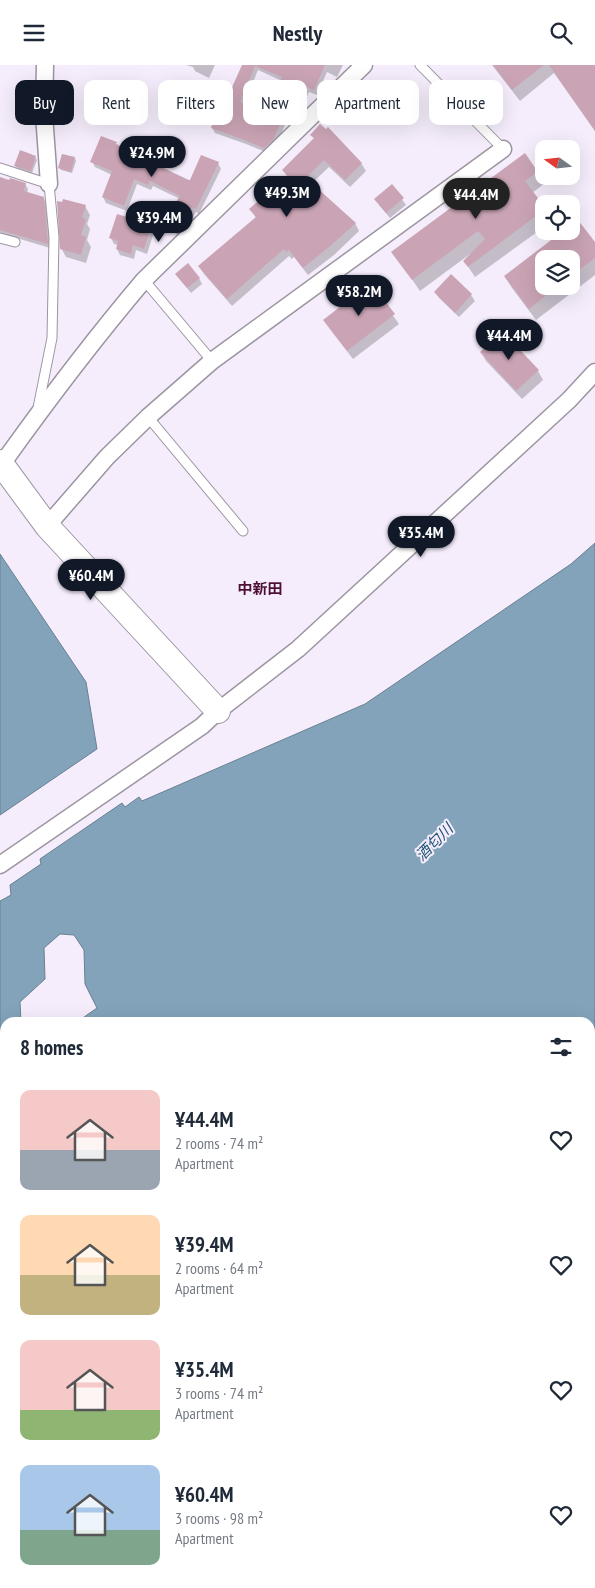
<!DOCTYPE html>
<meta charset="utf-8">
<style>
body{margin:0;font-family:"PT Sans Narrow","Noto Sans JP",sans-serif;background:#f6f6f7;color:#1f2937;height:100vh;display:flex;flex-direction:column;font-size:19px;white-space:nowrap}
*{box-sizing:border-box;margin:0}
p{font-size:16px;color:#747a83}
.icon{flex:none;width:28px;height:28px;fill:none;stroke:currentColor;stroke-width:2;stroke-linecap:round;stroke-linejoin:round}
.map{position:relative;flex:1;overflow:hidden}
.side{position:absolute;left:0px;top:952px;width:595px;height:571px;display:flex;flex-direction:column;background:#fff;border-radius:15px 15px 0 0;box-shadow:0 5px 20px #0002}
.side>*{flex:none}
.hud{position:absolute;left:15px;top:15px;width:565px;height:45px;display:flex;gap:10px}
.needle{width:32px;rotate:285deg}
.fabs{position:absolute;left:535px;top:75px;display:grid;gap:10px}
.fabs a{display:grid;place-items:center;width:45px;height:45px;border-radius:10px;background:#fff;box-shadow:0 5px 20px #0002;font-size:25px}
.price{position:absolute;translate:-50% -42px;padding:0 11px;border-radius:18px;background:#111827;color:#fff;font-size:16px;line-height:32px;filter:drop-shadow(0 1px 2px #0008)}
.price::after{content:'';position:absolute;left:50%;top:30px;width:15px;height:11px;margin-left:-8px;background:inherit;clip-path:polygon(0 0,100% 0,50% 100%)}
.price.current{background:#222;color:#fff}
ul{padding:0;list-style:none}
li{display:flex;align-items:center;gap:15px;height:125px;padding:0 20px}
li span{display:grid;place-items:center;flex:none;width:140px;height:100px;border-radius:10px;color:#555}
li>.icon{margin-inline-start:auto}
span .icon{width:60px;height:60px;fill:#fffc;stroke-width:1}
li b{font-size:21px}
h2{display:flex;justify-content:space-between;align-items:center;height:60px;padding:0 20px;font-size:21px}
.tag{padding:0 18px;border-radius:10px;background:#fff;box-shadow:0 5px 20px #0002;font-size:18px;line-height:45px}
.tag.current{background:#111827;color:#fff}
header{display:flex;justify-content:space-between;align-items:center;height:65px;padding:0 20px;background:#fff;font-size:22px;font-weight:700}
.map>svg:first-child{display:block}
</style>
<header><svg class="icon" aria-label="menu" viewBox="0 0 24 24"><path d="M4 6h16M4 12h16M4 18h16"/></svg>Nestly<svg class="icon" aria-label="search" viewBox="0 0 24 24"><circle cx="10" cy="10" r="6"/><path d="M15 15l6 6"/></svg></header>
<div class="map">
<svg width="595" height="1523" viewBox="0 0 595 1523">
<rect width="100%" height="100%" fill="#f5edfb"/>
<polygon fill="#ede1f5" points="595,1425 595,1523 448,1523 454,1519 590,1519 590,1428"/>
<g fill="#82a3ba" stroke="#6a8092">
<polygon points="595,478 595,1343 590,1347 590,958 77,957 97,943 85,919 84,885 74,870 60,869 44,883 45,914 20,937 21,957 5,958 5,968 0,971 0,836 11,830 10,820 41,799 40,794 122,738 125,742 139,732 142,736 365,639 571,499"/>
<polygon points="0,489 86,617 97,684 0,750"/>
<polygon points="5,1009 5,1519 317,1519 310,1523 0,1523 0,1013"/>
</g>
<g fill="#0003" fill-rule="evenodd">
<polygon points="186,0 215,0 209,13 195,6 193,2"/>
<path d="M243,0H343L337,12L327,7L317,30L309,27L298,52L290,49L276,80L268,88L246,79L215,68L212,63L224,41ZM258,5L282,16L267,50L244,40Z"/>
<polygon points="492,0 595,0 595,66 554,8 520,36"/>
<polygon points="312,70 361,98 366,106 350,122 329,102 311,119 355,158 359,166 334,190 308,210 294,192 292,194 289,191 232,241 204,209 199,201 256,153 251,144 288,113 283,105 315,74"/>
<polygon points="116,78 118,82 191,116 218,98 221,104 199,149 196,147 179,171 167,162 164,157 180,134 153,121 151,125 137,119 127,146 106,138 103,132 112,110 95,102 92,96"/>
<polygon points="63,90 75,93 76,96 72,108 61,105 59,103"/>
<polygon points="35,92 37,95 32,108 17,103 16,101"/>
<polygon points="537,108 544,119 532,128 544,144 544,162 475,212 465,197 471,190 470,189 420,226 393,187"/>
<polygon points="25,119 28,124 27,128 43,133 46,138 50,183 0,168 0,132"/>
<polygon points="392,120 406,140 390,153 379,140"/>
<polygon points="85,141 90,150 87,159 90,164 87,175 91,182 86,198 66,192 61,183"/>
<polygon points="151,161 154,167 147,189 136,185 134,194 120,190 117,184 118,180 114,179 111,173"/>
<path d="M565,166L595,179V210L536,255L512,223L505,212ZM544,194H571V221H544Z"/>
<polygon points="176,209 199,213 202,219 191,228"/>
<polygon points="451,211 471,230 475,236 459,252 439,233 435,227"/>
<polygon points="371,220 399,259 353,294 330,264"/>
<polygon points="481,287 538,306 543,315 522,334 486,296"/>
</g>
<g fill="#caa4b5" fill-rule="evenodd">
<path d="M242,0H325L314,25L306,22L295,48L287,44L273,75L264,83L242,74L211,63L219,38L224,40ZM255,1L282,12L266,48L240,37Z"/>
<polygon points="493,0 544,0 512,25"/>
<polygon points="549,0 595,0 595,66"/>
<polygon points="320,59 326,64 328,62 362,98 345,115 324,95 306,113 356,158 329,182 303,203 289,185 286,187 284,184 227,234 198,201 256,152 249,144 288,111 282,105 314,73 310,70"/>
<polygon points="101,71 117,77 116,79 158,99 157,100 188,115 190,115 201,90 219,97 196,144 192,142 175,166 162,157 180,131 150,116 148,120 134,114 124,141 102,132 112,106 90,97"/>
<polygon points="20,85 36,91 31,106 14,101"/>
<polygon points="525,88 538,107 525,116 544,141 544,145 468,202 463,196 485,174 478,166 412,215 391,187"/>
<polygon points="62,89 75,92 71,107 58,103"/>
<polygon points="0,112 9,115 10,113 26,118 24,126 44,132 48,179 0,165"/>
<polygon points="392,119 404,133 386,148 374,134"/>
<polygon points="63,134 86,140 82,153 86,154 81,170 86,172 81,190 60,184 57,136 62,137"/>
<polygon points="571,146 595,177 595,193 571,211 571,194 544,194 544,221 558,221 529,244 504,211 563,166 571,166"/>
<polygon points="117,149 152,160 144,184 133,180 131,189 116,184 118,176 109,173"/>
<polygon points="188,198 200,213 187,223 175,209"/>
<polygon points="451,209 472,229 455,248 434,227"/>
<polygon points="371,218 395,249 347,286 323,255"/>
<polygon points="502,266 539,305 516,326 480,287"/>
</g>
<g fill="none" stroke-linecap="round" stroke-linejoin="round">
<g stroke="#9c95a1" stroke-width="11">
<g id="lane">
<polyline points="420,0 503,84"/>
<polyline points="0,103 49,119 54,172 52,273 38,343"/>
<polyline points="0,173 15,177"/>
<polyline points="144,215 212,296"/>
<polyline points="148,352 243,466"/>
</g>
</g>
<g stroke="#9c95a1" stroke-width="19">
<g id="street">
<polyline points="45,0 44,49 49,119"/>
<path d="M2,399C47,336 94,274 144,215L364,0"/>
<polyline points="47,461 107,392 148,352 212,296 503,84"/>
<polyline points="0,800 202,661 218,646 298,584 569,335 595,307"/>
</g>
</g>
<g stroke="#9c95a1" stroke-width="26">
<g id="secondary">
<polyline points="0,397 47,461 218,646"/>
<polyline points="590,1399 595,1395"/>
<polyline points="396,1523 403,1519"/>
</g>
</g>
<use href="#lane" stroke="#fff" stroke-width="9"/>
<use href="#street" stroke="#fff" stroke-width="16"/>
<use href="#secondary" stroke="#fff" stroke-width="24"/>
</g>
<g text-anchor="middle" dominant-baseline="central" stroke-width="4" stroke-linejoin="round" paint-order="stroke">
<g font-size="15" font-weight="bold" fill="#4d0f33" stroke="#f5edfb">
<text x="260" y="523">中新田</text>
</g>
<g font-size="15" font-style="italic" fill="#1c5374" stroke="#f5edfb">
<text transform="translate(434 777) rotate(-45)">酒匂川</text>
</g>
</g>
</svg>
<div class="fabs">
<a><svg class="needle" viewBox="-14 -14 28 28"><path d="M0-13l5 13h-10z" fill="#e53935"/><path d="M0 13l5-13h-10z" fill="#747a83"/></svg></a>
<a><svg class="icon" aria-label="locate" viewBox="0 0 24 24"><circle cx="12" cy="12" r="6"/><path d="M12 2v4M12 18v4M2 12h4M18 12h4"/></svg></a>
<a><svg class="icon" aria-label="layers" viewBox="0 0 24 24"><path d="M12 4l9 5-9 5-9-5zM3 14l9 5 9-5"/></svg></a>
</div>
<b class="price" style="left:152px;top:113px">¥24.9M</b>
<b class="price" style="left:287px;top:153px">¥49.3M</b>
<b class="price current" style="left:476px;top:155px">¥44.4M</b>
<b class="price" style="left:159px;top:178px">¥39.4M</b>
<b class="price" style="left:359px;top:252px">¥58.2M</b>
<b class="price" style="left:509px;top:296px">¥44.4M</b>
<b class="price" style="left:421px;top:493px">¥35.4M</b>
<b class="price" style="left:91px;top:536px">¥60.4M</b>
<div class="hud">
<a class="tag current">Buy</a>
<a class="tag">Rent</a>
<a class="tag">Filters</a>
<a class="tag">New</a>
<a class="tag">Apartment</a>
<a class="tag">House</a>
</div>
<section class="side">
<h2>8 homes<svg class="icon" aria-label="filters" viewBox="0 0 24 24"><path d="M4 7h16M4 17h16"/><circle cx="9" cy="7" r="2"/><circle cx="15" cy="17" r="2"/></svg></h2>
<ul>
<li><span style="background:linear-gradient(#f6c9c9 60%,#9aa5b1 0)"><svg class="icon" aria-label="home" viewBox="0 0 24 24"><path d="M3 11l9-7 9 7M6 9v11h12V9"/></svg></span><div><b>¥44.4M</b><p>2 rooms · 74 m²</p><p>Apartment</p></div><svg class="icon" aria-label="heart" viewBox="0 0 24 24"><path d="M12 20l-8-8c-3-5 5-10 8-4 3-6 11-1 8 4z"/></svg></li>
<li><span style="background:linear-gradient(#ffd9b3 60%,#c2b280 0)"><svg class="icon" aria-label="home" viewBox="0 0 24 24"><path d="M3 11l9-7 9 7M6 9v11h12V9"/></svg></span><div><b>¥39.4M</b><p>2 rooms · 64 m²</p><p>Apartment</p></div><svg class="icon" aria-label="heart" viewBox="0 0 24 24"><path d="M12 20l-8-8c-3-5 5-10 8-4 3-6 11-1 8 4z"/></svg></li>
<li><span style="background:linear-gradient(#f6c9c9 70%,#8fb573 0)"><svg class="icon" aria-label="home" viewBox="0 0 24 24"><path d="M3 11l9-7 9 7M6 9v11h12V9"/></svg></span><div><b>¥35.4M</b><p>3 rooms · 74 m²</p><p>Apartment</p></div><svg class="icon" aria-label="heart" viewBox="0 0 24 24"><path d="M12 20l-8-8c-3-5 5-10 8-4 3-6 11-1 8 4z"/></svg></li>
<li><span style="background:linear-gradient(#a9c7e8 65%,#7fa58c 0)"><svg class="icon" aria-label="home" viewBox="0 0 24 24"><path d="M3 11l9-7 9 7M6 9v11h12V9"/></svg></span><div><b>¥60.4M</b><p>3 rooms · 98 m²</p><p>Apartment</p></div><svg class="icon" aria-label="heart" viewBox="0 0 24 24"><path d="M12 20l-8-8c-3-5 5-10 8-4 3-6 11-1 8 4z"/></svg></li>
</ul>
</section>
</div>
